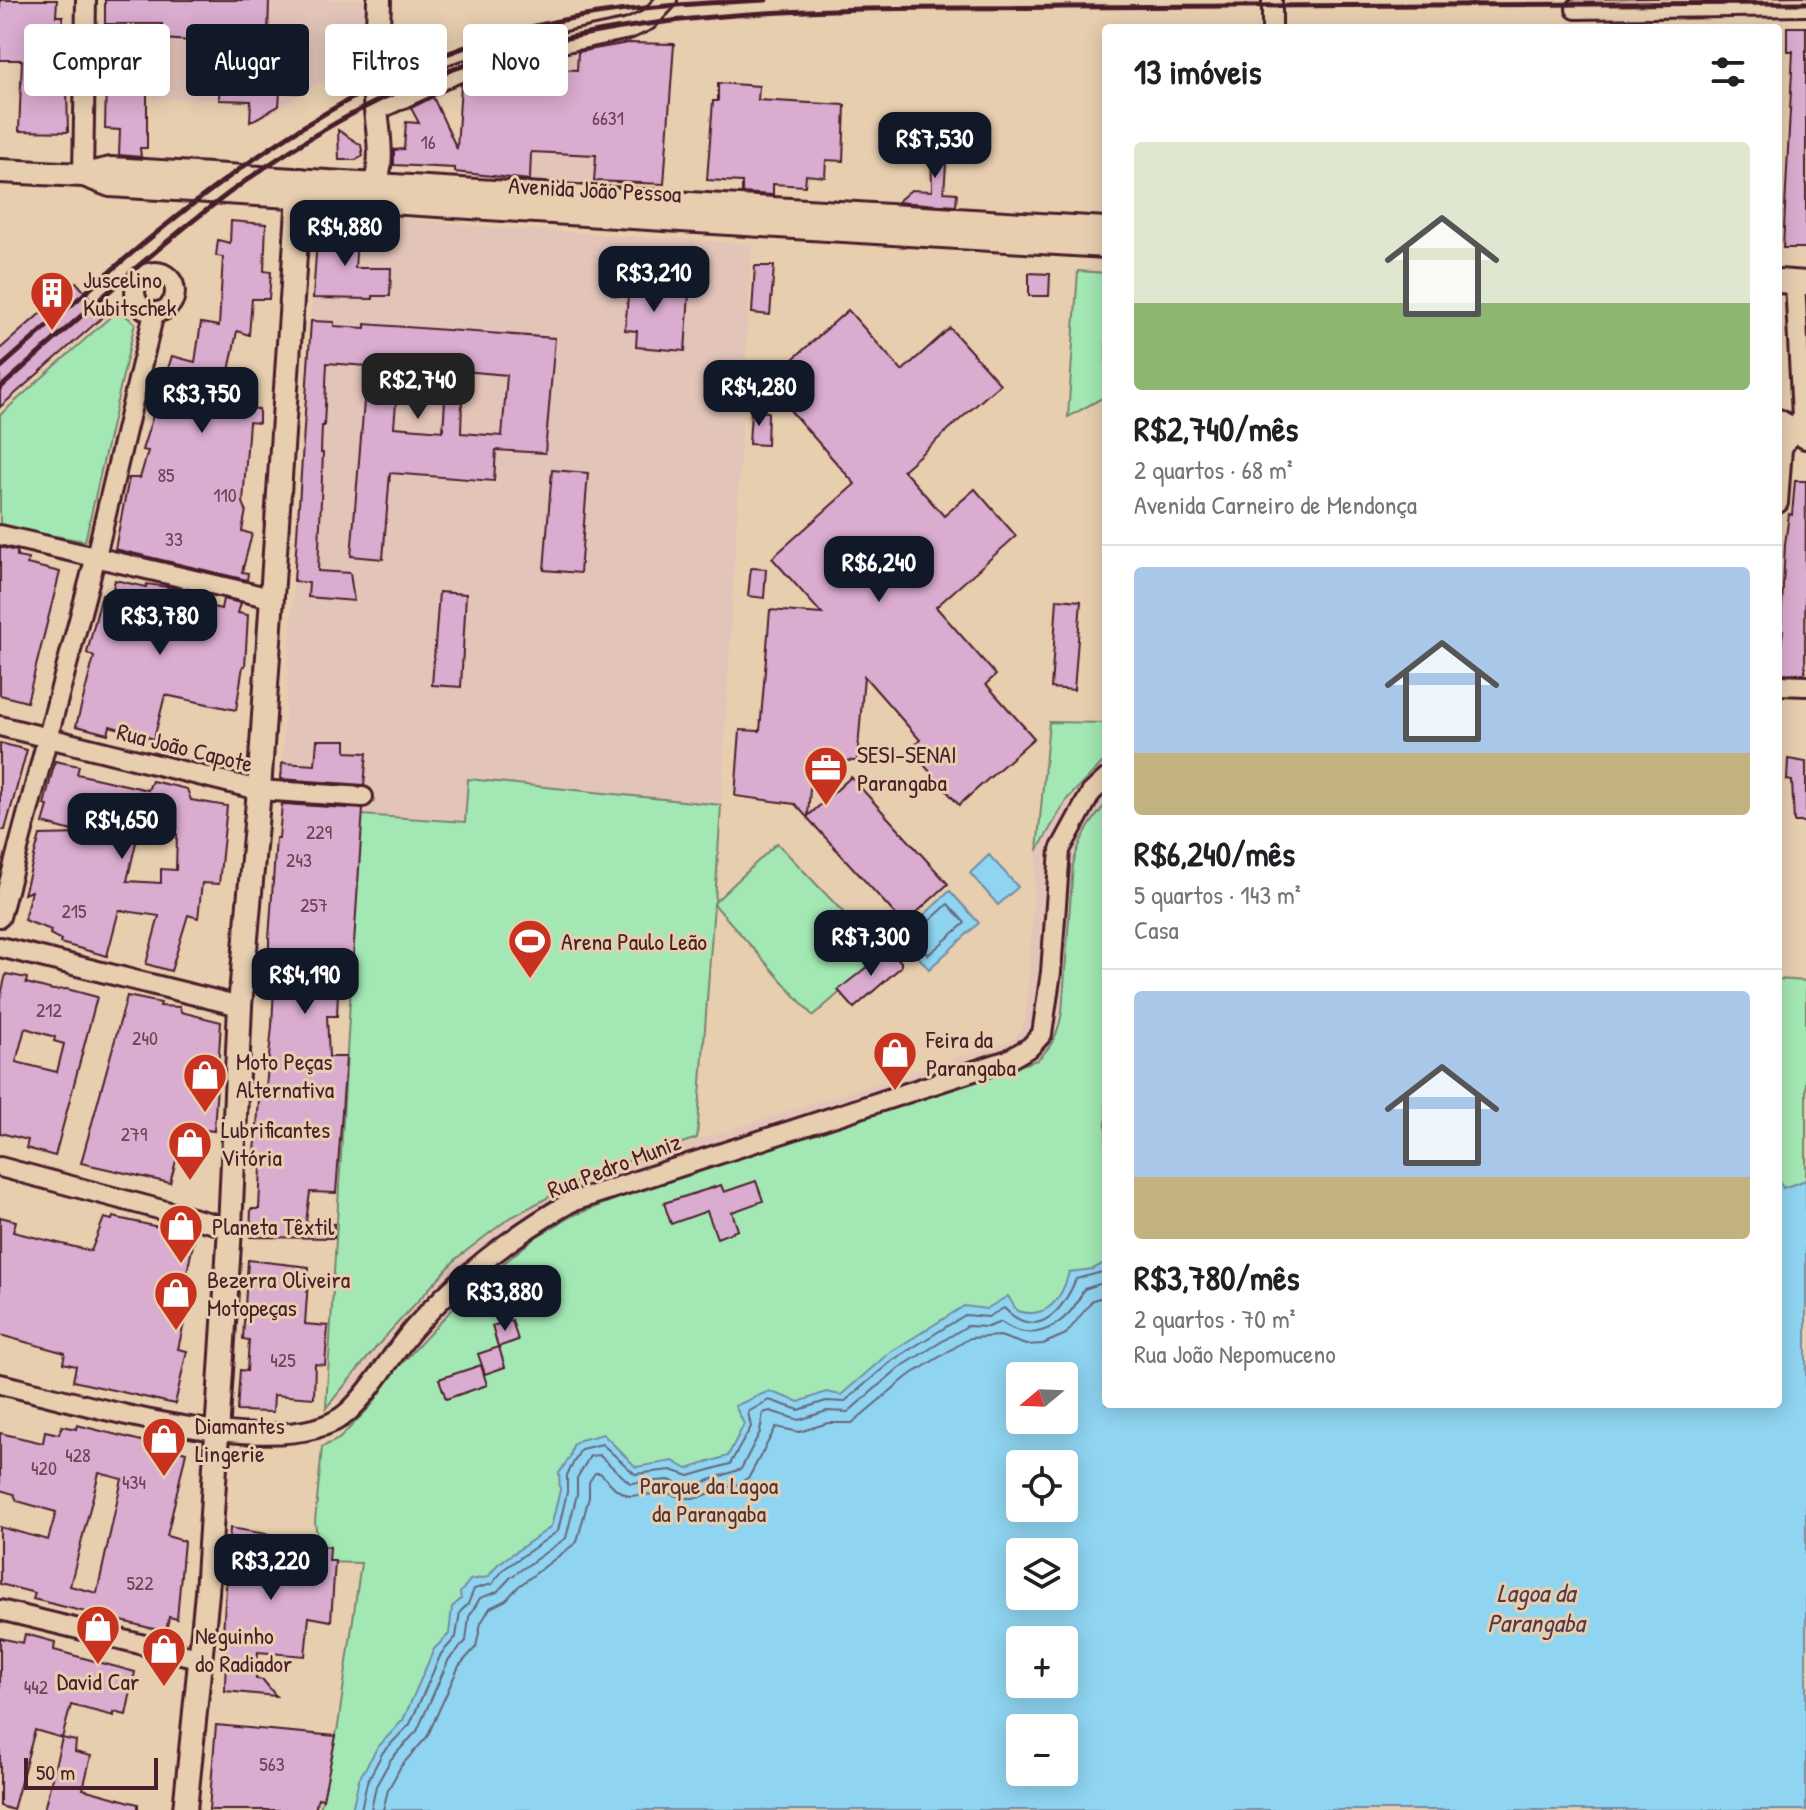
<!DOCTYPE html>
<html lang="pt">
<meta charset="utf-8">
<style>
body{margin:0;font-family:"Patrick Hand",sans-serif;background:#f6f6f6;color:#202124;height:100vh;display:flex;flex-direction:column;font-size:30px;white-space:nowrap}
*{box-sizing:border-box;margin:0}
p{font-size:26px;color:#757577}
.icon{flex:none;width:44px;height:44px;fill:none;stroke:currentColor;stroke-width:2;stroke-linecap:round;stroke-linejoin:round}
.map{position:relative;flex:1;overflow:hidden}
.drawer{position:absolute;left:1102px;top:24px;width:680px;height:1384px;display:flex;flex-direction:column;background:#fff;border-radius:8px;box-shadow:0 4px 20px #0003}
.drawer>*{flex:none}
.banner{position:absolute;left:24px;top:24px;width:760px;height:72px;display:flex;gap:16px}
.needle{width:52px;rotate:251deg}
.tools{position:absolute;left:1006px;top:1362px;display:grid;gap:16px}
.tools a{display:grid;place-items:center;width:72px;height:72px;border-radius:8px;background:#fff;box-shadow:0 4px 20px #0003;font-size:40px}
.scale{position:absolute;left:24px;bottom:20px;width:134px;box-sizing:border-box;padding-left:8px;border:4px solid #4a1f2b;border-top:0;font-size:22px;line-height:28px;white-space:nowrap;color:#4a1f2b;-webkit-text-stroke:6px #e7ceaf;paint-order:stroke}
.price{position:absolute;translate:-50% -68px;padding:0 18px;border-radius:16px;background:#111827;color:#fff;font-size:26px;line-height:52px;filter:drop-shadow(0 2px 4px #0008)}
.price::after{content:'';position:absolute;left:50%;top:48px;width:24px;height:18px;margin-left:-12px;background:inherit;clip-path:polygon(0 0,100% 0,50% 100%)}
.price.on{background:#222;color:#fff}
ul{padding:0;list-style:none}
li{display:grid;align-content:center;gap:16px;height:424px;padding:0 32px}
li+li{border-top:2px solid #e0e0e0}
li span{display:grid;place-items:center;height:248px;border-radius:8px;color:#555}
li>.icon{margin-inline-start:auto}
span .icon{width:144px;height:144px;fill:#fffc;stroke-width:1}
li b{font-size:34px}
h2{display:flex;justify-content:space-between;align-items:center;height:96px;padding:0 32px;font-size:34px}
.pill{padding:0 28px;border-radius:8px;background:#fff;box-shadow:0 4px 20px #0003;font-size:28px;line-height:72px}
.pill.on{background:#111827;color:#fff}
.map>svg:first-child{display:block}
</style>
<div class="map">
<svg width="1806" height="1810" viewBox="0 0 1806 1810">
<rect width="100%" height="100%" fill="#e7ceaf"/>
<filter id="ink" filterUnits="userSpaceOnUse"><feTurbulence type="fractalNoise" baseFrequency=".0125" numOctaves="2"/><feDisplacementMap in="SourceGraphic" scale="16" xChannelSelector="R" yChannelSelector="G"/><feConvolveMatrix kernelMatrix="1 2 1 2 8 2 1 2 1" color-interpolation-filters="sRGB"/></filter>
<g filter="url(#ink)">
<g fill="#e3c4b9">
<polygon points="159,0 365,0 363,35 330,77 257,120 253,100 153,99"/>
<polygon points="605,41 593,188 455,172 461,83"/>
<polygon points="318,209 487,227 752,244 721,805 469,780 465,822 361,815 363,772 282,765"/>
<polygon points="1106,759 1106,804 1083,833 1073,865 1062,1013 1057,1035 1048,1050 1037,1060 606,1202 536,1237 467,1293 425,1336 372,1406 355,1422 334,1399 457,1258 508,1219 595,1172 1011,1041 1021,1031 1026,1016 1037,851 1067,799"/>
</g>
<g fill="#a3e8b4" stroke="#768470" stroke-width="2" fill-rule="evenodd">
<polygon points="1078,271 1106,273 1106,396 1068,417"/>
<polygon points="118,310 135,323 85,541 0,527 0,415"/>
<polygon points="1049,722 1106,723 1106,759 1067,799 1037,851"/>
<polygon points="468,779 721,805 715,902 777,843 883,954 813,1016 714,904 697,1138 595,1172 508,1219 457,1258 384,1338 326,1408 361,815 465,822"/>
<path d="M1106,804V1404H1778V979L1806,981V1810H320L338,1726L361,1563L321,1562L315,1522L322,1447L339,1439L371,1406L394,1372L467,1293L536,1237L572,1216L655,1184L1037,1060C1053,1046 1058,1033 1062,1013L1073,865C1079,840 1089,824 1106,804ZM1020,1376H1064V1420H1020ZM1020,1464H1064V1508H1020ZM1020,1552H1064V1596H1020ZM1020,1640H1064V1684H1020ZM1020,1728H1064V1772H1020Z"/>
</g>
<g fill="#8fd4f1" stroke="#738ca2" stroke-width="2" fill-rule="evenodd">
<polygon points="989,855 1018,887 998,905 970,873"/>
<polygon points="950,891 979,923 929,969 900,937"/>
<path d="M1778,1179L1783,1188L1806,1180V1810H352L359,1779L377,1748L403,1720L434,1649L449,1634L452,1607L461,1599L460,1593L470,1580L488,1577L498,1564L551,1527L560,1490L559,1473L570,1457L573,1445L580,1440L603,1434L636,1467L673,1461L687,1469L728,1456L744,1424L735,1406L769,1391L799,1402L826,1392L841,1395L889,1353L964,1306L986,1309L1008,1296L1017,1311C1047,1320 1062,1299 1069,1272L1093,1269L1106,1262V1404H1778ZM1020,1376H1064V1420H1020ZM1020,1464H1064V1508H1020ZM1020,1552H1064V1596H1020ZM1020,1640H1064V1684H1020ZM1020,1728H1064V1772H1020Z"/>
</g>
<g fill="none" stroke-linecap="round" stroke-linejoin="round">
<g stroke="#66677a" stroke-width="2">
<polygon points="948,904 965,923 928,955 913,936"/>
<path d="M361,1810L367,1782L383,1752L410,1724L441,1654L456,1637L460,1612L468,1604L474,1589L492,1584L504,1569L558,1531L567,1492V1475L581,1449L602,1444L635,1474L671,1470L689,1476L730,1464L751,1427L748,1412L769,1400L799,1410L826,1401L844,1402L893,1360L965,1315L988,1317L1004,1308C1037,1342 1062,1312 1076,1279L1106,1271"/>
<path d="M371,1810L376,1786L391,1759L417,1731L449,1659L466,1641L469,1617L480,1598L497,1592L511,1577L566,1538L577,1494V1478L590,1456L599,1455L630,1483L669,1480L683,1486H693L741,1469L760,1432L763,1413L770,1411L799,1420L827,1411L848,1412L899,1368L967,1326L988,1327L1001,1322C1036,1347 1069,1323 1084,1289L1106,1282"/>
<polyline points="383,1810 388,1790 401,1766 427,1737 459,1666 476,1647 481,1623 490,1608 506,1600 519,1586 577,1542 589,1497 589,1482 595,1473 600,1473 617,1490 629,1496 667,1493 683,1498 696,1498 738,1484 749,1477 776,1427 799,1432 828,1423 852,1423 907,1377 970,1338 1000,1336 1026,1345 1043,1344 1066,1334 1093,1300 1106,1296"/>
</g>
</g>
<g fill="#daaccf" stroke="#4a1f2b" stroke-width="2" fill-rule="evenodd">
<polygon points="0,0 57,0 56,16 63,16 63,45 71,50 72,87 67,87 68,132 19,131 22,60 0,60"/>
<polygon points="105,0 269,0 268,36 281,36 281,54 303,55 300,93 280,92 279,106 250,122 251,101 219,100 221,43 162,39 162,24 105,24"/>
<polygon points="1787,27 1806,27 1806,248 1783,248 1793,51 1787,51"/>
<polygon points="628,43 674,44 664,184 594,181 596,155 531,152 530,180 455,172 455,168 394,165 394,150 404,149 406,122 419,123 411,108 433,97 457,149 461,84 478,79 523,82 524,67 577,70 578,52"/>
<polygon points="106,82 147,83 147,148 140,148 141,157 119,155 120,130 105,129"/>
<polygon points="718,83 759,86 758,100 845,105 843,161 826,160 825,177 806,175 805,186 773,184 773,195 742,193 742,182 707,180 713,101 718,101"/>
<polygon points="338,130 361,145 363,156 356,160 339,160"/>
<polygon points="948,138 944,192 957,193 956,206 897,202 911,190 932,191 931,139"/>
<polygon points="231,221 266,224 264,271 271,272 269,299 252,299 249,335 237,331 228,376 250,378 248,408 259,409 259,423 249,422 243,502 246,510 242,531 252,534 242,572 248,573 247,580 115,549 129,478 140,478 148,451 142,450 172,356 195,362 201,323 219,326 223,257 216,256 218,240 230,243"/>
<polygon points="318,225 358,227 355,268 391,268 390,296 373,296 373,299 313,298"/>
<polygon points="755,266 774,266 770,315 752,313"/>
<polygon points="1029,273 1050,274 1049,296 1029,296"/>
<polygon points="613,278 663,282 663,292 689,294 685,351 636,347 637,331 625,330 628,296 612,295"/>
<polygon points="76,282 105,315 0,407 0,349"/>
<polygon points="848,310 902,371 950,328 1000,384 903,470 944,516 975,489 1016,536 936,607 996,675 986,684 1034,738 959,805 910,749 920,740 864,676 857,761 812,760 808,816 851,777 948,884 904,924 795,804 735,796 740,730 760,731 770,610 822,614 772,558 855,484 766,383"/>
<path d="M311,321L334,322V326L365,328V324L555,338L545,453L496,450L494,481L390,473L383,559L351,556L367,366L327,363L324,426H322L321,453H323L318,571L350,573L354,601L308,597L309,583L294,581ZM399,367L447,370L443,431L394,427ZM463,371L507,375L502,436L461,433Z"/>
<polygon points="751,411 768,412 767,445 749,444"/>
<polygon points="552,470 588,473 580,573 544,570"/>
<polygon points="1795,481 1806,481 1805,674 1778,673 1783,630 1781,629 1785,544 1789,514 1792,515"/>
<polygon points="0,547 17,551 17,557 28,559 27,564 60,572 27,702 0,695"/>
<polygon points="751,568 766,569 764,598 748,596"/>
<polygon points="115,580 146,587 147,584 174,588 171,597 221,609 223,599 241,603 238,613 248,615 245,666 243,666 236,710 165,695 154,739 110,726 108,734 76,726 94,657 87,653 91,637 102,594 111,597"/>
<polygon points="439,592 466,594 461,687 432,685"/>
<polygon points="1057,599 1081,601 1074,690 1051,688"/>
<polygon points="317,740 346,740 346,752 367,753 364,785 281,779 282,763 315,765"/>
<polygon points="0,743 27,750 5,830 0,830"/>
<polygon points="1788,759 1806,762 1806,822 1794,822 1792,781 1787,780"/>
<path d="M55,761L79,766L77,774L148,790L152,781L187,789L191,800L227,806L219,884L202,883L198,918L188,915L171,971L146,964L159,916L119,910L107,956L60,943L61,940L50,934L51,930L24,920L31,891L24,894L40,835L83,834L43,823L48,806L44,805ZM151,830L177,834L176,870L161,869V883L127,881L138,834Z"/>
<polygon points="282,804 363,809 353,958 333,956 331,992 338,993 337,1016 327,1016 329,1057 346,1057 336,1193 310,1192 306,1222 334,1224 334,1238 250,1237 251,1209 259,1209 261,1167 254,1167 260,1086 266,1087 272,1026 275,967 269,966 269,939 276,838 279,838"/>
<polygon points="889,949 901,962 901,967 854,1008 838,990"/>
<path d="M6,974L27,978L26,983L53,990L67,989L97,997L55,1156L26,1148L28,1140L0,1133V999ZM25,1028L55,1037L54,1041L64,1044L57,1072L16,1062Z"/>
<polygon points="127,996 161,1003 160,1006 180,1007 181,1012 221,1022 214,1131 185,1127 170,1183 81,1163"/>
<polygon points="756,1181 763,1201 732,1212 738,1230 717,1238 707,1211 671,1224 664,1203 721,1185 724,1192"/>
<polygon points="0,1217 16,1221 13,1232 91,1251 104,1218 112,1220 113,1217 195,1235 183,1291 191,1293 178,1349 187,1351 175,1404 73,1381 76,1366 63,1363 65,1353 0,1335"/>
<polygon points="248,1260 309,1267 305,1324 328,1326 325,1365 315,1364 314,1398 274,1395 273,1412 237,1411 240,1370 247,1371 249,1340 243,1339"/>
<polygon points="512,1320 518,1340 498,1347 492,1326"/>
<polygon points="499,1347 505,1367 485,1374 478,1354"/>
<polygon points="481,1365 487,1385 446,1399 439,1379"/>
<path d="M77,1425L186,1452L167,1536L184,1541L177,1619L169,1617L166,1632L33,1599L35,1593L0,1584V1527L48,1540L56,1512L17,1501L14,1494L0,1490V1433L43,1443L45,1431L59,1434L62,1426L76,1429ZM99,1473L122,1479L97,1593L70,1586Z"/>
<polygon points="230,1528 298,1539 298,1544 330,1547 329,1561 335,1561 331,1621 309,1617 305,1656 258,1652 256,1679 263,1680 276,1696 225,1691 226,1649 222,1648"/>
<polygon points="25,1634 55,1642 54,1650 135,1672 126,1715 114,1712 114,1716 71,1705 62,1738 35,1730 13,1810 0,1806 0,1638 23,1643"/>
<polygon points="216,1725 336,1736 323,1799 318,1798 315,1810 209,1810"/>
<polygon points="62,1738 76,1741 75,1752 91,1756 83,1789 138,1804 138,1810 44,1810"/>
</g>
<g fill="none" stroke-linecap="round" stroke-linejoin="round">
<g stroke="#4a1f2b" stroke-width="24">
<g id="minor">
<polyline points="1272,0 1272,28"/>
<polyline points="1576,9 1806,6"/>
<polyline points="377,110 457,73 557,44 629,29 648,20 667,0"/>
<polyline points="83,175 86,0"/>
<circle cx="155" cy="292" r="20"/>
<polyline points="1778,503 1782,448 1802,417 1795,282"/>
<polyline points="0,535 271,598"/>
<polyline points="1778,685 1806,686"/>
<polyline points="0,726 259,790 363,797"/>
<polyline points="0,917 96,556 154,313"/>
<polyline points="0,947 240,1006"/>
<polyline points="0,1167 230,1228"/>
<path d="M0,1384C77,1401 286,1468 348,1412C374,1388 392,1353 416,1326C460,1276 513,1235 571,1202L1008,1060L1030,1047L1042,1034L1051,972L1060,850L1091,793L1106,779"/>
<polyline points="0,1610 202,1659"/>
</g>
</g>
<g stroke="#4a1f2b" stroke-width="28">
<g id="major">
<polyline points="0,171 83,175 111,169 1106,229"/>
<polyline points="84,175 110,185 1106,246"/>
<path d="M371,196C390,156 372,116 374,74C375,49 379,25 379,0"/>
<polyline points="1778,281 1806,283"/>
<polyline points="1778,421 1806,437"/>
<polyline points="185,1810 207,1593 230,1228 240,1006 259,790 300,180"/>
</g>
</g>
<use href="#minor" stroke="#e7ceaf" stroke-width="18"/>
<use href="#major" stroke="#e7ceaf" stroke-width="22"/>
<g stroke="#4a1f2b" stroke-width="5">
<path d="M0,368C170,217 346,57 579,17C641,6 703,3 766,0"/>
<path d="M0,388C131,273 262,144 427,79C629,0 851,10 1064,7C1311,4 1559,6 1806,3"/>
</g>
</g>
</g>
<defs>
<g id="building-pin" transform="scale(2.3)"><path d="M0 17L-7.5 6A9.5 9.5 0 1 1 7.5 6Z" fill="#c8321e" stroke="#e7ceaf"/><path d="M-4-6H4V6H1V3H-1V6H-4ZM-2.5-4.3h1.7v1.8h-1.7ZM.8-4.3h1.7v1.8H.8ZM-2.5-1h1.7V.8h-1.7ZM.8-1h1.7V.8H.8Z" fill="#fff"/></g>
<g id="office-pin" transform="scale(2.3)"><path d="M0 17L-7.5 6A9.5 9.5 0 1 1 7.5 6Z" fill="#c8321e" stroke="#e7ceaf"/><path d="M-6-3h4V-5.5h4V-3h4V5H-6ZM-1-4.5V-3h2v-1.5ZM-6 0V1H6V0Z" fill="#fff"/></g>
<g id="stadium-pin" transform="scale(2.3)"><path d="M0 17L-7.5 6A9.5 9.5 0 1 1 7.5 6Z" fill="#c8321e" stroke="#e7ceaf"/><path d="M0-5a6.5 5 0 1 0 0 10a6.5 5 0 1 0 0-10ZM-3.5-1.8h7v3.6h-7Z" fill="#fff"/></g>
<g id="shop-pin" transform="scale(2.3)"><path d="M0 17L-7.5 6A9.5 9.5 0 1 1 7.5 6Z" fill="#c8321e" stroke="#e7ceaf"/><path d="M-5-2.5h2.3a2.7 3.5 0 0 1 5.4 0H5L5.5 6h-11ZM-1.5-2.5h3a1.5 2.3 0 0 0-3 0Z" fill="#fff"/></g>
</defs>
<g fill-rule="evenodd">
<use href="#building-pin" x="52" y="293"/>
<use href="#office-pin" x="826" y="768"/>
<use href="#stadium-pin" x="530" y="941"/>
<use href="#shop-pin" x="895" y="1053"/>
<use href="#shop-pin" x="205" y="1075"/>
<use href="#shop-pin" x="190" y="1143"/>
<use href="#shop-pin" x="181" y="1226"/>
<use href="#shop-pin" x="176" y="1293"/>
<use href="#shop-pin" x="164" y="1439"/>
<use href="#shop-pin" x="98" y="1627"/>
<use href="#shop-pin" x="164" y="1649"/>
</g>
<g text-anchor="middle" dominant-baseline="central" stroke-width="6" stroke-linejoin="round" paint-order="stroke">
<g font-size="20" fill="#6e4254">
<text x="608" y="117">6631</text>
<text x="428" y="141">16</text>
<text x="166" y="474">85</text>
<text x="225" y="494">110</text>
<text x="174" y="538">33</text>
<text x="319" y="831">229</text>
<text x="299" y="859">243</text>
<text x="314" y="904">257</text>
<text x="74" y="910">215</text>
<text x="49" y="1009">212</text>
<text x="145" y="1037">240</text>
<text x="134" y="1133">279</text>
<text x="283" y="1359">425</text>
<text x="78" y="1454">428</text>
<text x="44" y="1467">420</text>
<text x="134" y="1481">434</text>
<text x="140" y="1582">522</text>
<text x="36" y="1686">442</text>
<text x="272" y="1763">563</text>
</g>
<g font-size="24" fill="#4a1f2b" stroke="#e7ceaf">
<text transform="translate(595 189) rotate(3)">Avenida João Pessoa</text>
<text transform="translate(185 747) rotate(14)">Rua João Capote</text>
<text transform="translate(614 1165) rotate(-21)">Rua Pedro Muniz</text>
</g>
<g font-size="24" fill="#4a1f2b" stroke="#e7ceaf" text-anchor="start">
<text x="83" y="279">Juscelino<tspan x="83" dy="28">Kubitschek</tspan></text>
<text x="857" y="754">SESI-SENAI<tspan x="857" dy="28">Parangaba</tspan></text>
<text x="561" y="941">Arena Paulo Leão</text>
<text x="926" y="1039">Feira da<tspan x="926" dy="28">Parangaba</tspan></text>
<text x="236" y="1061">Moto Peças<tspan x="236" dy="28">Alternativa</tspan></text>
<text x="221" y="1129">Lubrificantes<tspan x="221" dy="28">Vitória</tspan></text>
<text x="212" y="1226">Planeta Têxtil</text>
<text x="207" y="1279">Bezerra Oliveira<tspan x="207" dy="28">Motopeças</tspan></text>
<text x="195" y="1425">Diamantes<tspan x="195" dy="28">Lingerie</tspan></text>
<text x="195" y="1635">Neguinho<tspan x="195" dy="28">do Radiador</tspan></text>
<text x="98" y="1681" text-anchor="middle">David Car</text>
</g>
<g font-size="24" fill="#533339" stroke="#e7ceaf">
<text x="709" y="1485">Parque da Lagoa<tspan x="709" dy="28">da Parangaba</tspan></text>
</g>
<g font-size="26" font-style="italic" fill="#543a49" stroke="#e7ceaf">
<text x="1536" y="1592">Lagoa da<tspan x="1536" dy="30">Parangaba</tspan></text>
</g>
</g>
</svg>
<div class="tools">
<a><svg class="needle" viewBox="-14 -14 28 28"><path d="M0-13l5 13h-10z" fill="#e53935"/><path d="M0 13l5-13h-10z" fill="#757577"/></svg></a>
<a><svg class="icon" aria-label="locate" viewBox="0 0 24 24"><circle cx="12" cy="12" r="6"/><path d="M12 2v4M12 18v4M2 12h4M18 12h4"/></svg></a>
<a><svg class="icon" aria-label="layers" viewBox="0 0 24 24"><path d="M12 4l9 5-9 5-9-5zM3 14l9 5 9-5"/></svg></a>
<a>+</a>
<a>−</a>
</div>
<div class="scale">50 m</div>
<b class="price" style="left:935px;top:180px">R$7,530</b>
<b class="price" style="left:345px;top:268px">R$4,880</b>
<b class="price" style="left:654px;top:314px">R$3,210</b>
<b class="price on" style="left:418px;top:421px">R$2,740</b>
<b class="price" style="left:759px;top:428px">R$4,280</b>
<b class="price" style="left:202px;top:435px">R$3,750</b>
<b class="price" style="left:879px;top:604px">R$6,240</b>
<b class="price" style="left:160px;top:657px">R$3,780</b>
<b class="price" style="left:122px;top:861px">R$4,650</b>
<b class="price" style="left:871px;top:978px">R$7,300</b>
<b class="price" style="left:305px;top:1016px">R$4,190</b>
<b class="price" style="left:505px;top:1333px">R$3,880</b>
<b class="price" style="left:271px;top:1602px">R$3,220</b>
<div class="banner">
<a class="pill">Comprar</a>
<a class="pill on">Alugar</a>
<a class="pill">Filtros</a>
<a class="pill">Novo</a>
</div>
<section class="drawer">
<h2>13 imóveis<svg class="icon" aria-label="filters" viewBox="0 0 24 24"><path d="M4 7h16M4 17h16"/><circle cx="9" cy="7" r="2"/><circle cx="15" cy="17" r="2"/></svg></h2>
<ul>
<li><span style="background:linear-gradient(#dfe7d0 65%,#8fb573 0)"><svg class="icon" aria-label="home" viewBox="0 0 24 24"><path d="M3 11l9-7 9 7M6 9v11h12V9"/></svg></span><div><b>R$2,740/mês</b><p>2 quartos · 68 m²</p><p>Avenida Carneiro de Mendonça</p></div></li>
<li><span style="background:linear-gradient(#a9c7e8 75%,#c2b280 0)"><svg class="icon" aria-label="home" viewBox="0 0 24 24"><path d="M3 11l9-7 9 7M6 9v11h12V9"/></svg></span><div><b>R$6,240/mês</b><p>5 quartos · 143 m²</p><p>Casa</p></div></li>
<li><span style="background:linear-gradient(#a9c7e8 75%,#c2b280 0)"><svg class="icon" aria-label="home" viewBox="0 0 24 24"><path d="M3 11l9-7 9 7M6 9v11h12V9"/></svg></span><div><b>R$3,780/mês</b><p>2 quartos · 70 m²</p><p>Rua João Nepomuceno</p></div></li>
</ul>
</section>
</div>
